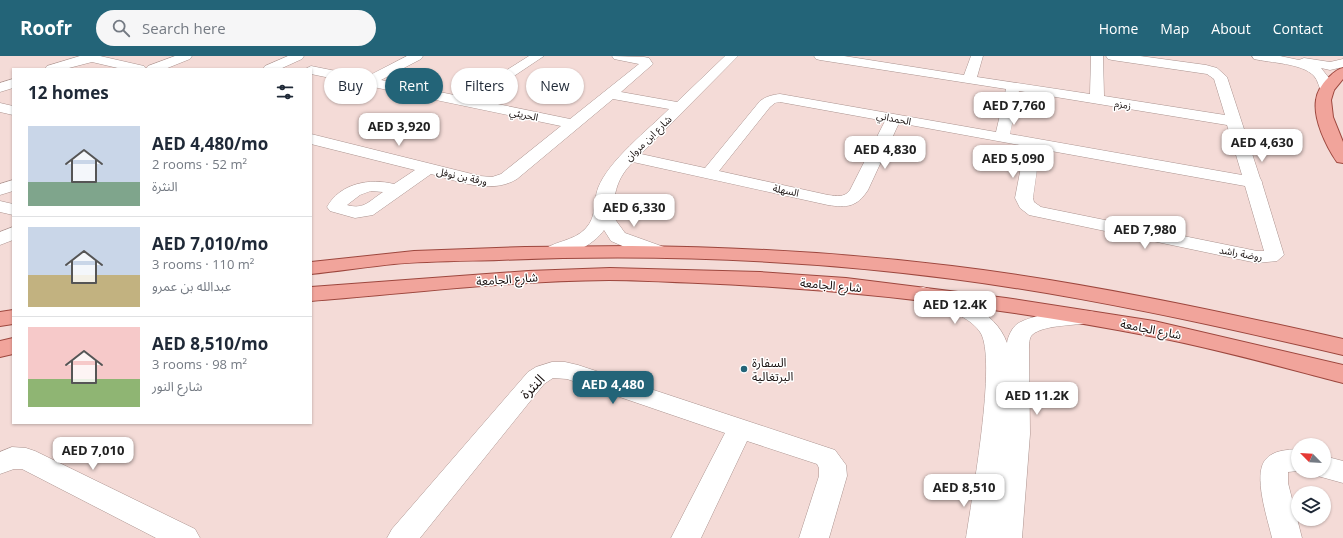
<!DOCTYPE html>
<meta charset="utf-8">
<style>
body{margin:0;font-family:"Open Sans","Noto Sans Arabic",sans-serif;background:#f6f6f7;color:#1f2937;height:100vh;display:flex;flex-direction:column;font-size:15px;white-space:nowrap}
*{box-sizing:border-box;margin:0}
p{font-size:13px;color:#747a83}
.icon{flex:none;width:22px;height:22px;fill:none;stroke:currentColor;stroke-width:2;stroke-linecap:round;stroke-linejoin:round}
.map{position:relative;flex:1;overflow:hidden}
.panel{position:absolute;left:12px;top:12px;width:300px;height:356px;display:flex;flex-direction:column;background:#fff;border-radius:0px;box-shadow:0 1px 3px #0004}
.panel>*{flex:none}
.top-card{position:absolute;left:324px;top:12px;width:380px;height:36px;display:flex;gap:8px}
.needle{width:26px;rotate:294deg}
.fabs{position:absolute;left:1291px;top:382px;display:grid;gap:8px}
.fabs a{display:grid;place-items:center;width:40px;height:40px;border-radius:50%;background:#fff;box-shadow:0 1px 3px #0004;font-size:20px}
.price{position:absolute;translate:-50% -34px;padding:0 9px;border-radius:8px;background:#fff;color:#222;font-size:13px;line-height:26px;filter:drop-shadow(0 1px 2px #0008)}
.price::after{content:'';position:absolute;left:50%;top:24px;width:12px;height:9px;margin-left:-6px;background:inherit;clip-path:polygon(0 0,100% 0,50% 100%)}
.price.active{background:#236478;color:#fff}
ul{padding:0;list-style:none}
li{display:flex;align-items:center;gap:12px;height:100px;padding:0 16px}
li+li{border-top:1px solid #e0e1e3}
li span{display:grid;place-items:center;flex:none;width:112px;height:80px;border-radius:0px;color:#555}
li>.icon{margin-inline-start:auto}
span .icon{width:48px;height:48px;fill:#fffc;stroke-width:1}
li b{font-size:17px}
h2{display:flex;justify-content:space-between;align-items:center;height:48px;padding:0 16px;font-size:17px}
.tag{padding:0 14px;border-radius:18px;background:#fff;box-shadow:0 1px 3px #0004;font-size:14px;line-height:36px}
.tag.active{background:#236478;color:#fff}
header{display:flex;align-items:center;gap:24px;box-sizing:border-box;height:56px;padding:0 20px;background:#236478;color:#fff}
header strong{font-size:19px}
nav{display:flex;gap:22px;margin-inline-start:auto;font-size:14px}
.search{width:280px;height:36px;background:#f6f6f7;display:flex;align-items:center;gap:10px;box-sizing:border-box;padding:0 14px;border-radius:22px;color:#747a83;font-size:15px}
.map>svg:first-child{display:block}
</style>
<header>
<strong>Roofr</strong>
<div class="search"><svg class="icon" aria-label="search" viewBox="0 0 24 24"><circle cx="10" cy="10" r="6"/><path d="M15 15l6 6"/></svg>Search here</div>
<nav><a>Home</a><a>Map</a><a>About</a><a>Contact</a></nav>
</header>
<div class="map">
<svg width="1343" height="482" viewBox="0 0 1343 482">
<rect width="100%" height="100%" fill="#f4dbd7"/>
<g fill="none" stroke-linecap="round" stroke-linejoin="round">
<g stroke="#ab938f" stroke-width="1">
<g id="minor">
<polygon points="80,0 100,0 144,10 146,13 122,13 92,6 65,13 45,13 47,10"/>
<polygon points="175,0 192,0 190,3 165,13 146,13 148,10"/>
<polygon points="288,0 304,0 302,3 280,13 263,13 265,10"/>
<path d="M407,0H423L421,3L381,24L464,41L529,0H544L478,44L570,63L639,8L614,3L612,0L644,1L649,2L653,8L621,36L677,46L725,0H738L641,98L705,112L760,45C767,40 772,39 780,38L996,76L1006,33L820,4L816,3L814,0H844L964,19L971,0H983L977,21L1090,38L1091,0H1103L1104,40L1225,59L1214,23L1207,18L1112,4L1108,3L1106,0H1140L1206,9L1217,12L1227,21L1260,122L1262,126V127L1284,199L1277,205L1257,207L1029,159L1020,152L1015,142L1025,90L899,67L868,134C857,151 847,152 828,149L633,106C616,123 615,136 612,159L625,177L664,191L667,195L664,199L657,201L627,192L611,185L604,174C594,189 565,204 547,199L544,195C551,185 574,186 586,172C597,160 593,146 598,132C609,104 648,74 669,53L613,43L517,123C491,139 458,125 431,118L373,159L355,162L330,155L327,151C340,127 370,122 394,128L415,114L311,88V78L480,120L492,121L501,118L561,70L311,18V13H305L311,10L366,21ZM1019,35L1227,69L1242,119L1010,78ZM780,46L885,65L850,134C844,142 837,140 828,139L719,115L770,51L775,47ZM1040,93L1245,130L1264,195H1257L1041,151L1034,146L1033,142ZM371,135L383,136C369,145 364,154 347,149L360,139Z"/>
<path d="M1252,0H1280L1299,4L1304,2L1330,6L1343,3V11L1330,14L1321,12L1329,22L1334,34L1332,37L1327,38L1322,37C1319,32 1318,24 1314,20C1302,7 1270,7 1254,3Z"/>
<polygon points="13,23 13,32 0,36 0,27"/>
<polygon points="0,47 13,50 13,59 0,56"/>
<polygon points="13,124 13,135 0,139 0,128"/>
<polygon points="0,145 13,148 13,159 0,156"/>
<polygon points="13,171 13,184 0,189 0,176"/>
<path d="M923,231C955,240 995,253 1007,287C1008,280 1012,272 1017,268C1032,258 1077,252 1094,256L1097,261L1094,266C1078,270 1044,268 1032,279C1029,282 1029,289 1029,294L1030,378L1022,482H966C971,446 998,301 980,276C967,257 936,251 916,243L913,238L916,233Z"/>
<polygon points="552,306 565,306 578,309 835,394 846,409 847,420 829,482 799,482 819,420 819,412 817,408 747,385 701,482 671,482 725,377 567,323 553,322 544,328 420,482 387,482 392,473 528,316 536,311"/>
<polygon points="12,391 26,392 35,395 195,473 200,482 156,482 22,413 14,413 0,418 0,396"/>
<path d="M1298,393V415L1288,416V427L1302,482H1272C1268,464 1252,418 1266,403C1274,394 1287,394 1298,393Z"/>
<polygon points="1324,400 1343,405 1343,427 1314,419 1313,415 1324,415"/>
</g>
</g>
<g stroke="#9d473e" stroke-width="2">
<g id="major">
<path d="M1343,12V23L1334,34L1331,44L1333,61L1343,86V107L1337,106C1326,90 1313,63 1316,44C1317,36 1322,28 1328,22C1332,18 1337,13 1343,12Z"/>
<path d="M631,190C739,191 846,197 952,210C1084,226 1214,254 1343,283V299C1214,269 1084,240 953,223C803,203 650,198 499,204C464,205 429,205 394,208C366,211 339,215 311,218V206L414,195L525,191Z"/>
<path d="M610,212L760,216L846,222L1006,242L1154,265L1343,309V327C1281,311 1218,293 1155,281C1004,252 851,233 698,227C668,226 638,224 609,224C509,225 410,237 311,245V231L528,215Z"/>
<polygon points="13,254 13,268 0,270 0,256"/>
<polygon points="13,282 13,298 0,301 0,285"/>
</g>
</g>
<use href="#minor" fill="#fff" fill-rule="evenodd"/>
<use href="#major" fill="#f1a49b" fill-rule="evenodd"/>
</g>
<circle fill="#236478" stroke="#fff" stroke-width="1.5" cx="744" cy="313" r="4"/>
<g text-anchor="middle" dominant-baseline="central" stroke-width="3" stroke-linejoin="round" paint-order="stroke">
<g font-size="10" fill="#140c0b" stroke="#fff">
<text transform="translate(1123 48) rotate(9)">زمزم</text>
<text transform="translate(524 58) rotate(12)">الحريثي</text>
<text transform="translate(894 62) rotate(11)">الحمداني</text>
<text transform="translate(648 82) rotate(-44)">شارع ابن مروان</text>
<text transform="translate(462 120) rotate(12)">ورقة بن نوفل</text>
<text transform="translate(786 134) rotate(12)">السهلة</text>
<text transform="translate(1241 197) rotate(10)">روضة راشد</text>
</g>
<g font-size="12" fill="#140c0b" stroke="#fff">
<text transform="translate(507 223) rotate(-4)">شارع الجامعة</text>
<text transform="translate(831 229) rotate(5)">شارع الجامعة</text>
<text transform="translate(1151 273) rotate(11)">شارع الجامعة</text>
</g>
<g font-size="12" fill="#140c0b" stroke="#fff" text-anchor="start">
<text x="752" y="306">السفارة<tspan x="752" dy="14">البرتغالية</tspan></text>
</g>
<g font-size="14" fill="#140c0b" stroke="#fff">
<text transform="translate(532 330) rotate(-45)">النثرة</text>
</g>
</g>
</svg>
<div class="fabs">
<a><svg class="needle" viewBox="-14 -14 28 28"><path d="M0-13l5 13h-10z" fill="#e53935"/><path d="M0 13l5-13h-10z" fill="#747a83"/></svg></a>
<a><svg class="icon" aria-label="layers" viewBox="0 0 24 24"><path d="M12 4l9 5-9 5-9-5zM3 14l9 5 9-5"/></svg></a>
</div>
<b class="price" style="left:1014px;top:70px">AED 7,760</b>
<b class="price" style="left:399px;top:91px">AED 3,920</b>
<b class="price" style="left:1262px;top:107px">AED 4,630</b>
<b class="price" style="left:885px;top:114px">AED 4,830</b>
<b class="price" style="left:1013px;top:123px">AED 5,090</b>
<b class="price" style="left:634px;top:172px">AED 6,330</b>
<b class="price" style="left:1145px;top:194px">AED 7,980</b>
<b class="price" style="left:955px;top:269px">AED 12.4K</b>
<b class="price active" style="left:613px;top:349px">AED 4,480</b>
<b class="price" style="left:1037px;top:360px">AED 11.2K</b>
<b class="price" style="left:93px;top:415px">AED 7,010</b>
<b class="price" style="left:964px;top:452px">AED 8,510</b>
<div class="top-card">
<a class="tag">Buy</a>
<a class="tag active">Rent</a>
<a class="tag">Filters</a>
<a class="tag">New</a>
</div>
<section class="panel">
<h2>12 homes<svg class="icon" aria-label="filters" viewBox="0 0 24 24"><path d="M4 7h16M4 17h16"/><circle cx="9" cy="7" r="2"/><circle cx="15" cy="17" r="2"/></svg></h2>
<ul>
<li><span style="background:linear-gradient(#c9d6e8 70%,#7fa58c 0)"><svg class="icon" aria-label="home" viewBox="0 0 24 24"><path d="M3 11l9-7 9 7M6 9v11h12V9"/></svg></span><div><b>AED 4,480/mo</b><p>2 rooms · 52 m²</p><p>النثرة</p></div></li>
<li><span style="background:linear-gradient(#c9d6e8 60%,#c2b280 0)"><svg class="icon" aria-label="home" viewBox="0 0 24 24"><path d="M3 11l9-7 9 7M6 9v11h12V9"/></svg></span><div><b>AED 7,010/mo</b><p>3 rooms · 110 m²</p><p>عبدالله بن عمرو</p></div></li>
<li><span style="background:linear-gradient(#f6c9c9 65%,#8fb573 0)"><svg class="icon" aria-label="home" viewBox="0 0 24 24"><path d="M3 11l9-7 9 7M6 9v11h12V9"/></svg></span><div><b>AED 8,510/mo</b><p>3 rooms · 98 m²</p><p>شارع النور</p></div></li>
</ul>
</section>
</div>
